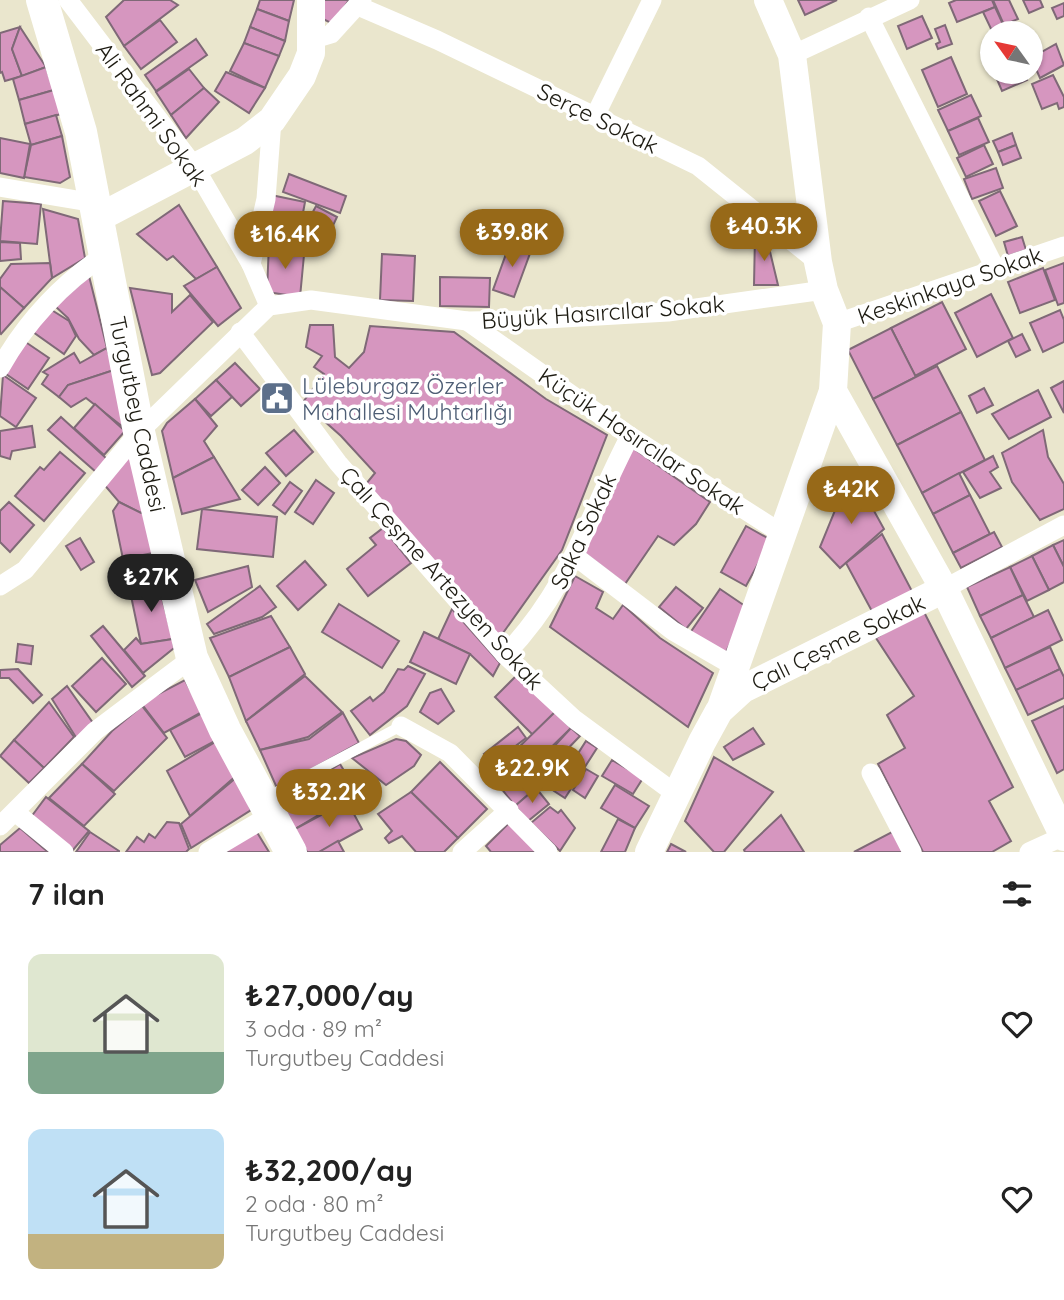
<!DOCTYPE html>
<html lang="tr">
<meta charset="utf-8">
<style>
body{margin:0;font-family:Quicksand,sans-serif;background:#f6f6f6;color:#222;height:100vh;display:flex;flex-direction:column;font-size:26px;white-space:nowrap}
*{box-sizing:border-box;margin:0}
p{font-size:23px;color:#767676}
.icon{flex:none;width:38px;height:38px;fill:none;stroke:currentColor;stroke-width:2;stroke-linecap:round;stroke-linejoin:round}
.map{position:relative;height:852px;overflow:hidden}
.side{display:flex;flex-direction:column;background:#fff;flex:1}
.side>*{flex:none}
.needle{width:46px;rotate:303deg}
.buttons{position:absolute;left:980px;top:21px;display:grid;gap:14px}
.buttons a{display:grid;place-items:center;width:63px;height:63px;border-radius:50%;background:#fff;box-shadow:0 2px 5px #0004;font-size:35px}
.price{position:absolute;translate:-50% -60px;padding:0 16px;border-radius:24px;background:#976918;color:#fff;font-size:23px;line-height:46px;filter:drop-shadow(0 2px 4px #0008)}
.price::after{content:'';position:absolute;left:50%;top:42px;width:21px;height:16px;margin-left:-10px;background:inherit;clip-path:polygon(0 0,100% 0,50% 100%)}
.price.on{background:#222;color:#fff}
ul{padding:0;list-style:none}
li{display:flex;align-items:center;gap:21px;height:175px;padding:0 28px}
li span{display:grid;place-items:center;flex:none;width:196px;height:140px;border-radius:14px;color:#555}
li>.icon{margin-inline-start:auto}
span .icon{width:84px;height:84px;fill:#fffc;stroke-width:1}
li b{font-size:30px}
h2{display:flex;justify-content:space-between;align-items:center;height:84px;padding:0 28px;font-size:30px}
.map>svg:first-child{display:block}
</style>
<div class="map">
<svg width="1064" height="852" viewBox="0 0 1064 852">
<rect width="100%" height="100%" fill="#eae6cd"/>
<g fill="#d696bf" stroke="#7f6977" stroke-width="2">
<polygon points="124,0 170,0 178,5 124,46 106,17"/>
<polygon points="260,0 294,0 289,21 257,9"/>
<polygon points="317,0 349,0 333,24 315,15"/>
<polygon points="798,0 837,0 805,15"/>
<polygon points="956,0 992,0 995,7 957,22 949,3"/>
<polygon points="993,0 1009,0 1018,19 1004,25"/>
<polygon points="1023,0 1040,0 1043,7 1029,13"/>
<polygon points="1064,3 1064,16 1057,19 1052,8"/>
<polygon points="995,7 1007,33 993,33 983,12"/>
<polygon points="257,9 289,21 285,41 250,27"/>
<polygon points="922,16 932,38 907,49 898,26"/>
<polygon points="160,20 177,42 141,69 124,46"/>
<polygon points="945,25 952,44 938,49 936,44 940,42 935,29"/>
<polygon points="20,27 12,49 22,76 5,81 2,72 0,73 0,33"/>
<polygon points="20,27 46,67 22,76 12,49"/>
<polygon points="250,27 285,41 279,56 244,43"/>
<polygon points="196,39 207,55 156,91 145,75"/>
<polygon points="244,43 279,56 265,88 230,71"/>
<polygon points="1056,44 1064,65 1040,78 1031,58"/>
<polygon points="951,57 967,94 938,107 922,70"/>
<polygon points="46,67 54,90 19,100 13,79"/>
<polygon points="189,69 204,88 171,115 156,92"/>
<polygon points="226,72 265,88 249,113 215,91"/>
<polygon points="1007,72 1023,72 1027,80 1002,91 996,77"/>
<polygon points="1053,75 1064,97 1064,107 1059,109 1057,103 1042,109 1032,84"/>
<polygon points="204,88 219,102 186,138 171,115"/>
<polygon points="54,90 61,114 25,124 19,100"/>
<polygon points="971,95 981,116 948,131 938,110"/>
<polygon points="56,115 62,136 31,145 25,124"/>
<polygon points="978,118 989,142 959,155 948,131"/>
<polygon points="1012,133 1016,145 998,152 993,141"/>
<polygon points="62,136 70,177 60,183 24,177 31,145"/>
<polygon points="0,138 30,144 24,178 0,173"/>
<polygon points="984,145 993,164 966,177 957,158"/>
<polygon points="1016,145 1021,158 1003,165 998,152"/>
<polygon points="996,168 1003,188 972,199 964,179"/>
<polygon points="289,174 346,196 340,213 283,192"/>
<polygon points="1000,191 1017,226 996,236 979,201"/>
<polygon points="271,195 305,202 300,229 265,222"/>
<polygon points="3,201 41,204 37,244 0,241"/>
<polygon points="179,205 217,267 196,279 173,256 167,260 137,234"/>
<polygon points="316,206 337,217 330,232 308,221"/>
<polygon points="43,209 78,219 85,258 52,278"/>
<polygon points="755,235 766,235 778,285 754,285"/>
<polygon points="1022,237 1026,250 1008,256 1004,242"/>
<polygon points="511,240 532,248 514,297 493,290"/>
<polygon points="0,242 20,243 21,259 0,261"/>
<polygon points="269,243 304,255 300,297 267,292"/>
<polygon points="382,254 415,256 413,301 380,300"/>
<polygon points="50,263 52,278 24,308 0,287 0,279 11,264"/>
<polygon points="1064,263 1064,303 1058,305 1045,270"/>
<polygon points="217,267 241,308 218,326 184,286"/>
<polygon points="1043,268 1055,300 1020,313 1008,282"/>
<polygon points="89,276 107,348 94,355 79,339 68,318 55,306"/>
<polygon points="440,277 490,278 489,307 440,306"/>
<polygon points="0,287 24,308 1,334 0,333"/>
<polygon points="130,288 172,294 172,312 190,295 213,322 160,373 152,375"/>
<polygon points="991,294 1013,338 977,357 955,313"/>
<polygon points="942,302 966,349 915,376 891,328"/>
<polygon points="50,309 69,321 76,336 64,354 33,332"/>
<polygon points="1060,310 1064,320 1064,342 1043,352 1030,323"/>
<polygon points="310,325 333,325 335,357 349,368 364,352 370,326 454,332 546,399 607,435 562,550 498,640 366,484 375,473 341,436 303,402 324,374 314,367 322,356 306,347"/>
<polygon points="891,328 916,377 873,399 848,350"/>
<polygon points="1022,334 1030,350 1016,357 1008,341"/>
<polygon points="24,341 49,358 28,389 3,372"/>
<polygon points="107,348 114,370 68,385 59,397 42,384 48,375 43,372 74,353 80,363"/>
<polygon points="235,363 260,389 241,406 216,380"/>
<polygon points="937,366 961,412 897,445 873,399"/>
<polygon points="114,370 123,427 86,398 71,407 59,397 68,385"/>
<polygon points="3,375 36,398 16,427 0,416"/>
<polygon points="216,380 232,397 211,416 195,399"/>
<polygon points="1064,381 1064,413 1051,388"/>
<polygon points="984,388 993,405 977,413 969,396"/>
<polygon points="1038,390 1051,417 1009,439 992,414"/>
<polygon points="195,399 217,426 204,441 214,457 173,478 162,431 167,423"/>
<polygon points="95,404 125,431 104,455 74,428"/>
<polygon points="961,412 985,460 922,493 897,445"/>
<polygon points="61,417 107,459 96,472 48,430"/>
<polygon points="32,426 35,447 12,451 10,459 0,456 0,431"/>
<polygon points="294,430 313,452 286,476 266,453"/>
<polygon points="1043,430 1048,457 1064,484 1064,509 1040,520 1012,482 1002,453"/>
<polygon points="630,446 710,502 696,524 674,545 658,536 625,584 583,552"/>
<polygon points="130,451 145,512 141,513 119,502 102,482"/>
<polygon points="60,452 85,473 44,521 15,496 40,467 44,470"/>
<polygon points="993,456 998,467 990,472 1001,488 980,498 963,472"/>
<polygon points="214,457 240,499 182,514 173,478"/>
<polygon points="265,467 280,483 258,505 242,490"/>
<polygon points="959,473 970,495 933,514 922,493"/>
<polygon points="316,480 334,493 313,524 295,512"/>
<polygon points="290,482 302,491 285,514 273,505"/>
<polygon points="858,482 884,529 840,568 820,547 845,486"/>
<polygon points="970,495 990,534 953,553 933,514"/>
<polygon points="9,502 34,525 10,552 0,542 0,511"/>
<polygon points="119,502 141,513 145,512 153,553 123,559 113,511"/>
<polygon points="202,509 277,517 273,557 197,549"/>
<polygon points="746,526 771,540 746,586 721,572"/>
<polygon points="383,528 411,563 368,596 347,569 376,545 370,538"/>
<polygon points="994,532 1002,547 961,568 953,553"/>
<polygon points="882,534 914,595 874,615 846,563"/>
<polygon points="80,538 94,562 81,570 66,546"/>
<polygon points="1064,540 1064,567 1053,545"/>
<polygon points="1053,545 1064,567 1064,582 1049,590 1032,556"/>
<polygon points="1032,556 1049,590 1027,601 1010,567"/>
<polygon points="305,561 326,585 298,610 277,586"/>
<polygon points="248,566 252,587 208,612 195,580"/>
<polygon points="1010,567 1023,595 980,616 967,587"/>
<polygon points="575,576 603,592 596,608 613,619 623,605 660,638 713,673 688,727 550,627"/>
<polygon points="157,579 173,639 141,644 130,591"/>
<polygon points="260,586 276,607 262,617 214,634 207,624"/>
<polygon points="676,587 703,608 686,629 659,607"/>
<polygon points="720,589 748,608 724,656 690,633"/>
<polygon points="1023,595 1034,617 991,638 980,616"/>
<polygon points="339,604 399,641 382,668 322,632"/>
<polygon points="452,609 500,663 493,676 470,654 438,639"/>
<polygon points="923,610 1013,787 989,801 1011,841 992,852 923,852 878,764 905,748 887,715 914,696 876,638"/>
<polygon points="1048,610 1062,640 1005,668 991,638"/>
<polygon points="271,616 290,647 229,677 210,638"/>
<polygon points="103,626 145,676 132,687 91,636"/>
<polygon points="424,632 470,654 456,684 410,662"/>
<polygon points="136,638 141,644 173,639 174,648 143,673 124,650"/>
<polygon points="18,644 33,646 31,664 16,662"/>
<polygon points="290,647 305,674 246,721 229,677"/>
<polygon points="1050,647 1060,669 1016,690 1005,668"/>
<polygon points="102,658 126,684 96,712 72,686"/>
<polygon points="408,666 425,674 407,706 370,735 351,711 370,697 373,701 384,692 398,669 404,670"/>
<polygon points="18,669 42,695 33,703 9,678 0,678 0,670"/>
<polygon points="1060,669 1064,677 1064,698 1028,715 1016,690"/>
<polygon points="518,674 555,712 533,735 495,697"/>
<polygon points="305,676 342,712 308,737 260,750 246,721"/>
<polygon points="185,680 202,712 164,733 141,703"/>
<polygon points="67,686 93,723 77,739 52,699"/>
<polygon points="441,689 454,711 438,724 420,712 430,693"/>
<polygon points="49,702 74,737 44,768 14,740"/>
<polygon points="142,706 167,738 114,791 82,764 112,731"/>
<polygon points="1064,706 1064,769 1057,773 1032,721"/>
<polygon points="555,712 571,728 535,763 520,746"/>
<polygon points="202,713 217,740 185,757 170,730"/>
<polygon points="343,713 359,743 277,788 260,750 309,739"/>
<polygon points="518,727 526,738 492,764 484,754"/>
<polygon points="571,728 580,736 556,761 548,753"/>
<polygon points="753,728 764,744 733,760 724,747"/>
<polygon points="396,739 406,741 421,755 414,766 386,785 352,758"/>
<polygon points="14,740 44,768 29,783 0,756"/>
<polygon points="217,741 237,775 190,816 167,771"/>
<polygon points="586,741 597,748 565,798 554,791"/>
<polygon points="714,757 773,792 724,852 714,852 685,821"/>
<polygon points="612,760 643,778 633,794 602,776"/>
<polygon points="440,762 487,809 458,838 411,792"/>
<polygon points="82,764 115,794 84,826 49,798"/>
<polygon points="340,764 357,792 295,829 278,802"/>
<polygon points="586,769 598,776 585,798 573,790"/>
<polygon points="522,770 536,788 515,806 501,788"/>
<polygon points="237,777 251,810 191,848 181,824"/>
<polygon points="615,785 649,806 635,828 601,808"/>
<polygon points="536,788 549,804 528,821 515,806"/>
<polygon points="411,792 458,838 444,852 416,852 402,836 389,843 385,838 392,831 378,814"/>
<polygon points="46,797 89,831 73,850 31,817"/>
<polygon points="347,801 362,829 320,852 307,852 295,829"/>
<polygon points="550,807 558,813 561,810 575,828 560,851 531,823"/>
<polygon points="781,815 804,852 745,852 744,850"/>
<polygon points="618,819 635,828 625,852 601,852"/>
<polygon points="512,820 542,852 491,852 486,846"/>
<polygon points="167,822 179,823 189,849 186,852 126,852 137,837 144,842 149,834 155,838"/>
<polygon points="20,828 48,852 0,852 0,845"/>
<polygon points="255,829 269,852 216,852"/>
<polygon points="90,832 119,851 119,852 76,852"/>
<polygon points="892,832 904,852 854,852"/>
<polygon points="338,841 344,852 319,852"/>
<polygon points="671,844 686,852 667,852"/>
</g>
<g fill="none" stroke-linecap="round" stroke-linejoin="round">
<polyline stroke="#fff" stroke-width="10" points="267,797 401,726"/>
<g stroke="#fff" stroke-width="19">
<polyline points="68,0 194,166 251,264 269,306"/>
<polyline points="358,6 437,40 698,166 818,262"/>
<polyline points="869,17 996,270"/>
<polyline points="311,40 331,34 362,0"/>
<polyline points="792,55 910,0"/>
<polyline points="595,116 652,0"/>
<polyline points="0,187 95,203"/>
<polyline points="251,264 266,199 272,120"/>
<polyline points="467,321 630,436 784,535"/>
<polyline points="837,323 1064,246"/>
<polyline points="240,332 338,463 505,655 574,719 676,794"/>
<path d="M0,368C27,320 61,284 106,254"/>
<polyline points="576,557 673,631 737,668"/>
<polyline points="0,586 25,570 139,432 269,306 311,300 467,321 529,320 668,312 824,290"/>
<polyline points="944,589 1064,525"/>
<path d="M505,655C571,586 587,518 630,436"/>
<polyline points="401,726 450,753 548,852"/>
<polyline points="871,773 912,852"/>
<polyline points="15,812 64,852"/>
<polyline points="0,826 95,731 192,658"/>
<polyline points="208,852 272,814"/>
<polyline points="462,852 509,810"/>
<polyline points="1029,852 1064,836"/>
</g>
<g stroke="#fff" stroke-width="28">
<polyline points="768,0 792,55 818,262 824,290 837,323 833,391 944,589 1064,837"/>
<polyline points="98,218 245,141 272,120 302,76 311,53 311,0"/>
<polyline points="722,705 833,391"/>
<polyline points="649,852 702,742 719,711 743,689 944,589"/>
</g>
<polyline stroke="#fff" stroke-width="32" points="42,0 81,132 139,432 192,658 225,730 291,852"/>
</g>
<defs>
<g id="civic-square" transform="scale(1.75)"><rect x="-9" y="-9" width="18" height="18" rx="4" fill="#5c6f8a" stroke="#fff"/><path d="M-.6-6.5H3V-4.5H.6V-3L4-1V1h2V6H-6V1h2V-1L-.6-3ZM-1.2 2.5V6h2.4V2.5Z" fill="#fff"/></g>
</defs>
<g fill-rule="evenodd">
<use href="#civic-square" x="277" y="398"/>
</g>
<g text-anchor="middle" dominant-baseline="central" stroke-width="7" stroke-linejoin="round" paint-order="stroke">
<g font-size="23" fill="#1d1b12" stroke="#fff">
<text transform="translate(152 114) rotate(54)">Ali Rahmi Sokak</text>
<text transform="translate(598 118) rotate(26)">Serçe Sokak</text>
<text transform="translate(950 285) rotate(-19)">Keskinkaya Sokak</text>
<text transform="translate(603 312) rotate(-4)">Büyük Hasırcılar Sokak</text>
<text transform="translate(138 414) rotate(78)">Turgutbey Caddesi</text>
<text transform="translate(642 441) rotate(34)">Küçük Hasırcılar Sokak</text>
<text transform="translate(583 531) rotate(-65)">Saka Sokak</text>
<text transform="translate(442 578) rotate(48)">Çalı Çeşme Artezyen Sokak</text>
<text transform="translate(838 642) rotate(-26)">Çalı Çeşme Sokak</text>
</g>
<g font-size="23" fill="#4e5e75" stroke="#fff" text-anchor="start">
<text x="302" y="385">Lüleburgaz Özerler<tspan x="302" dy="26">Mahallesi Muhtarlığı</tspan></text>
</g>
</g>
</svg>
<div class="buttons">
<a><svg class="needle" viewBox="-14 -14 28 28"><path d="M0-13l5 13h-10z" fill="#e53935"/><path d="M0 13l5-13h-10z" fill="#767676"/></svg></a>
</div>
<b class="price" style="left:764px;top:263px">₺40.3K</b>
<b class="price" style="left:512px;top:269px">₺39.8K</b>
<b class="price" style="left:285px;top:271px">₺16.4K</b>
<b class="price" style="left:851px;top:526px">₺42K</b>
<b class="price on" style="left:151px;top:614px">₺27K</b>
<b class="price" style="left:532px;top:805px">₺22.9K</b>
<b class="price" style="left:329px;top:829px">₺32.2K</b>
</div>
<section class="side">
<h2>7 ilan<svg class="icon" aria-label="filters" viewBox="0 0 24 24"><path d="M4 7h16M4 17h16"/><circle cx="9" cy="7" r="2"/><circle cx="15" cy="17" r="2"/></svg></h2>
<ul>
<li><span style="background:linear-gradient(#dfe7d0 70%,#7fa58c 0)"><svg class="icon" aria-label="home" viewBox="0 0 24 24"><path d="M3 11l9-7 9 7M6 9v11h12V9"/></svg></span><div><b>₺27,000/ay</b><p>3 oda · 89 m²</p><p>Turgutbey Caddesi</p></div><svg class="icon" aria-label="heart" viewBox="0 0 24 24"><path d="M12 20l-8-8c-3-5 5-10 8-4 3-6 11-1 8 4z"/></svg></li>
<li><span style="background:linear-gradient(#bfe0f5 75%,#c2b280 0)"><svg class="icon" aria-label="home" viewBox="0 0 24 24"><path d="M3 11l9-7 9 7M6 9v11h12V9"/></svg></span><div><b>₺32,200/ay</b><p>2 oda · 80 m²</p><p>Turgutbey Caddesi</p></div><svg class="icon" aria-label="heart" viewBox="0 0 24 24"><path d="M12 20l-8-8c-3-5 5-10 8-4 3-6 11-1 8 4z"/></svg></li>
</ul>
</section>
